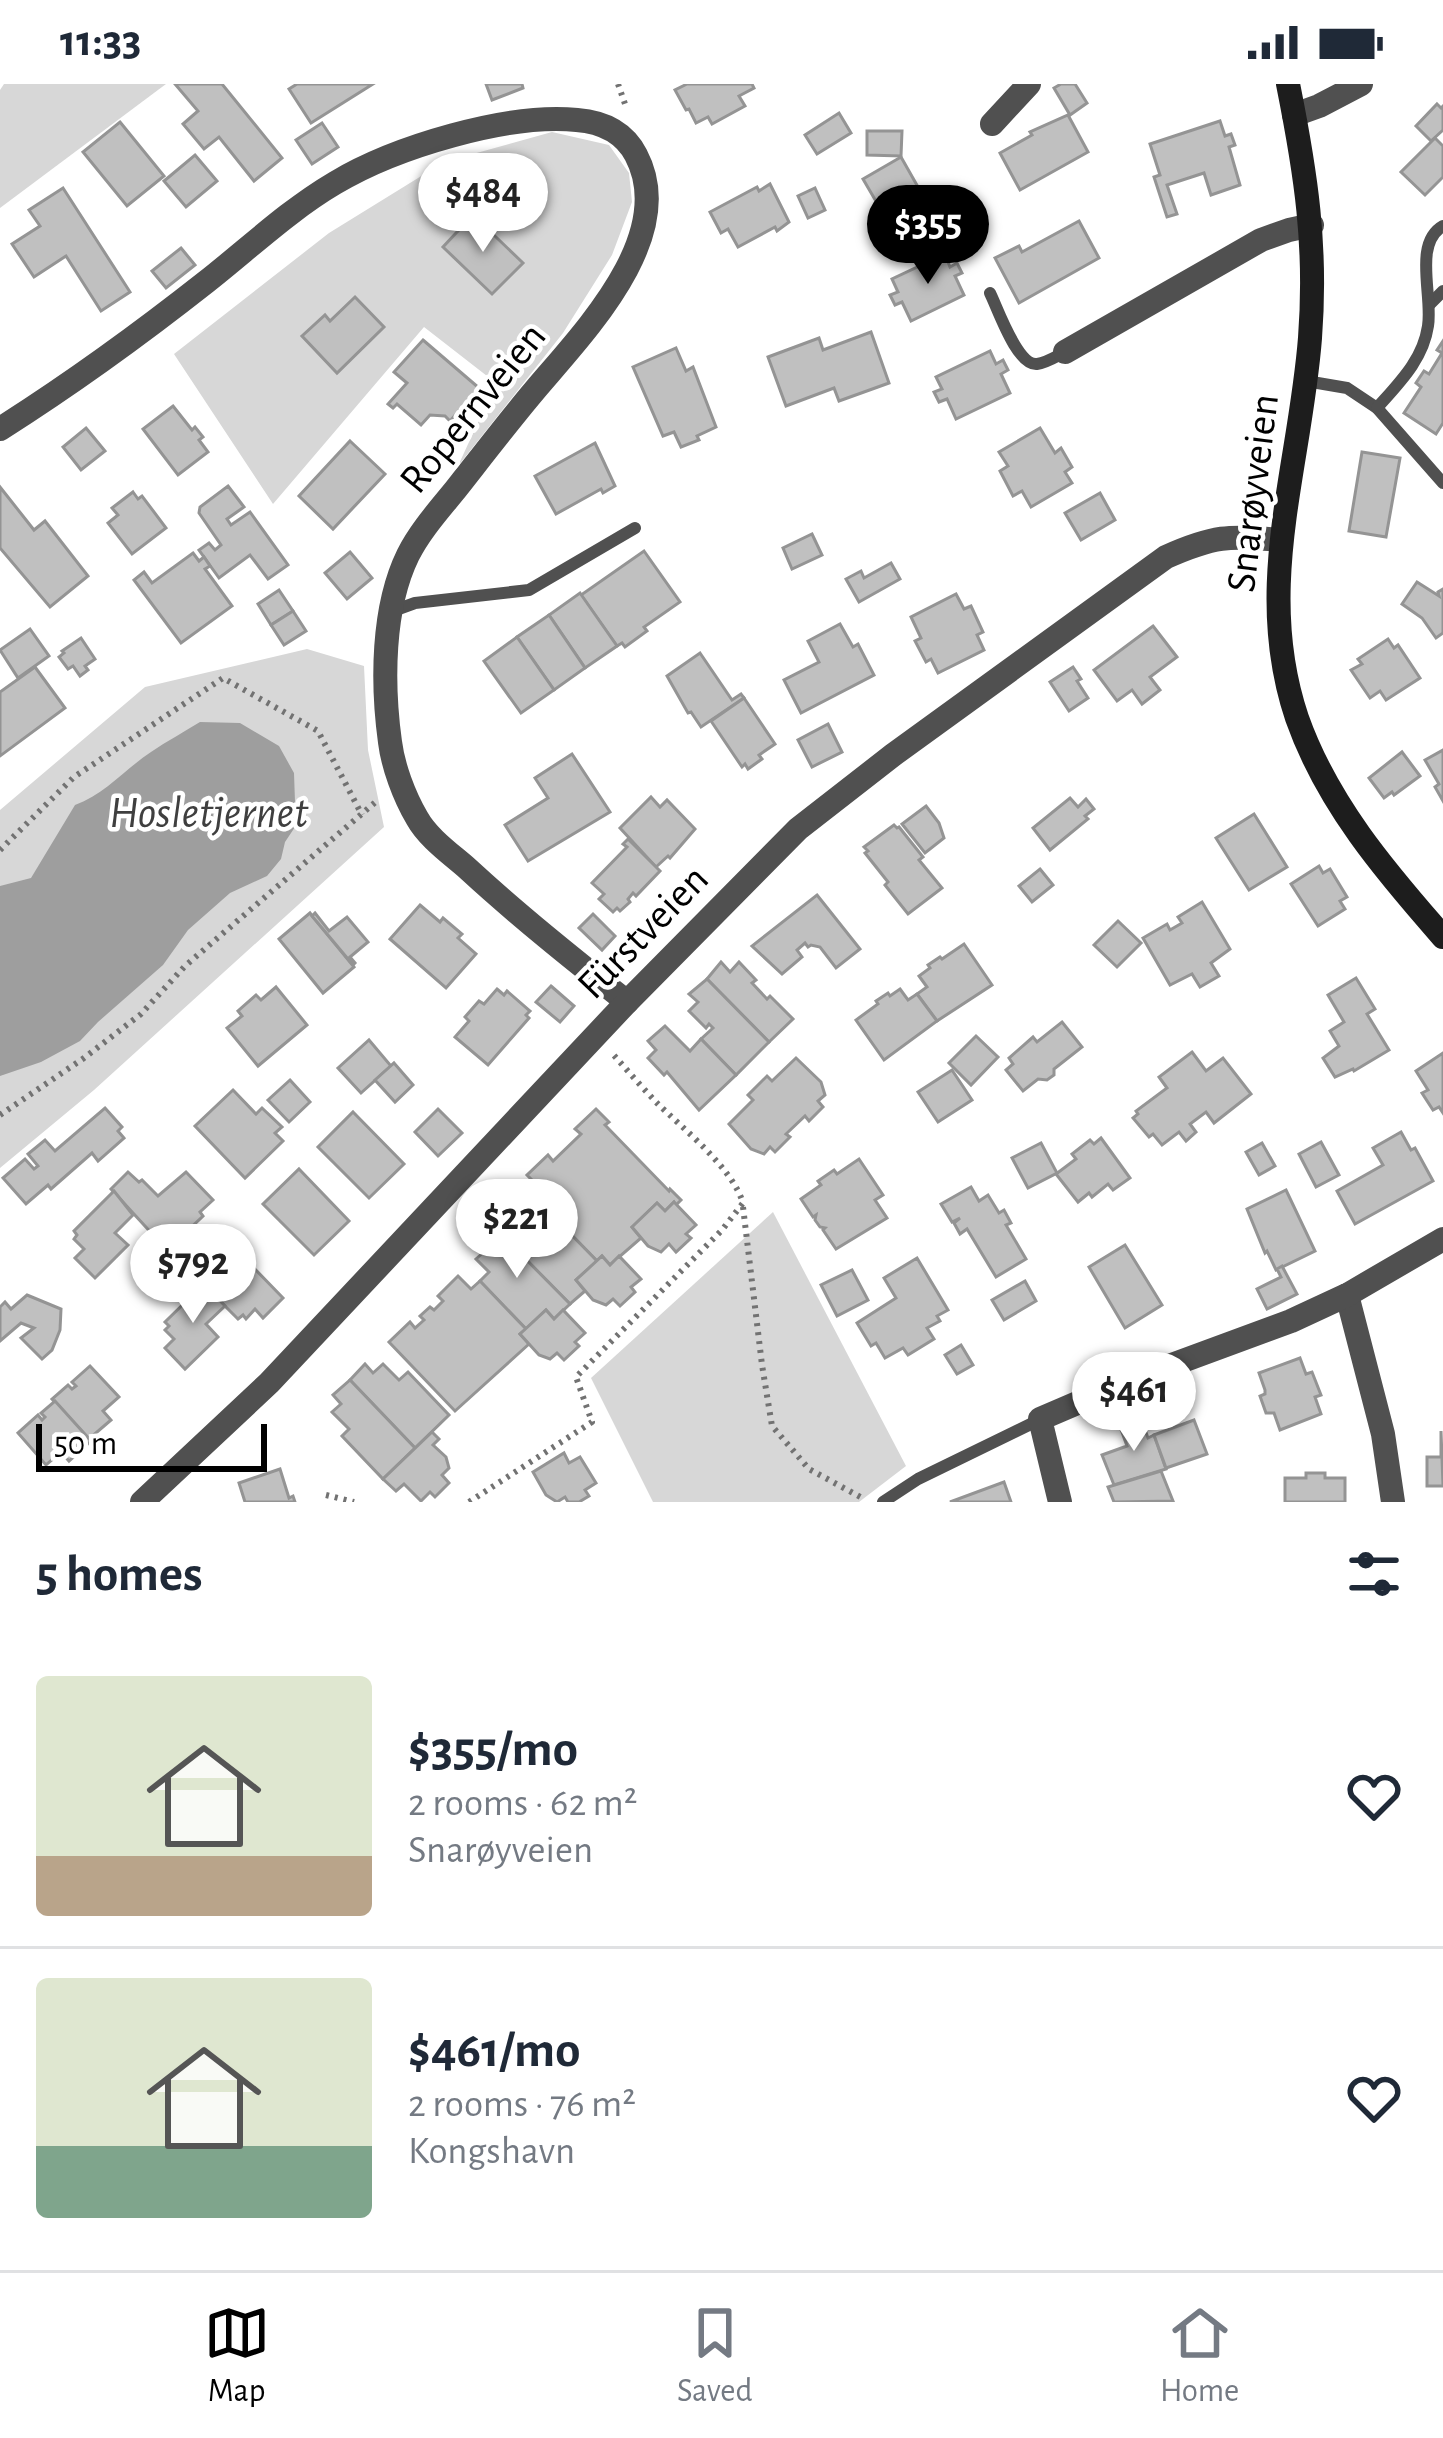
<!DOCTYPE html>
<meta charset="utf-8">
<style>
body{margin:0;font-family:"Alegreya Sans",sans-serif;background:#f6f6f7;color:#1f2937;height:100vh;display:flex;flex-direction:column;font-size:45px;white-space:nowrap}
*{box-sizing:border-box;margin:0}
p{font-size:39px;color:#747a83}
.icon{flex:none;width:66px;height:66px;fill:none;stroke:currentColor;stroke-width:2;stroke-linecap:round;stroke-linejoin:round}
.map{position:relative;height:1418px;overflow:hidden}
.details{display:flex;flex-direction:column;background:#fff;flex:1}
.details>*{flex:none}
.scale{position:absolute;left:36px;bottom:30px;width:231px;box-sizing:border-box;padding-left:12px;border:6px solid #000;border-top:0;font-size:33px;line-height:42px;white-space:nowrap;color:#000;-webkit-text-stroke:9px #fff;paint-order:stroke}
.price{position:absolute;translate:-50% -102px;padding:0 27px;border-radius:42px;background:#fff;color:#222;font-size:39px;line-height:78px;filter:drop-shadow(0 3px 6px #0008)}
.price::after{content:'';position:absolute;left:50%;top:72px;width:36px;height:27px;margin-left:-18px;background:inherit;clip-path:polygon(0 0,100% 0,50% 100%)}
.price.current{background:#000;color:#fff}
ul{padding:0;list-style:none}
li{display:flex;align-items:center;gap:36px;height:300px;padding:0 36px}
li+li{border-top:3px solid #e0e1e3}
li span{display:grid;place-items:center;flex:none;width:336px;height:240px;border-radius:12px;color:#555}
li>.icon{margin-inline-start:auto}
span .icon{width:144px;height:144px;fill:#fffc;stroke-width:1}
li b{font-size:51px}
h2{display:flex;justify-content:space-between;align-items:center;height:144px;padding:0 36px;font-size:51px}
.status{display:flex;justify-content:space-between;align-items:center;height:84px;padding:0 60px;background:#fff;direction:ltr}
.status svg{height:33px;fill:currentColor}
.menu{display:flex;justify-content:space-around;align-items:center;height:168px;border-top:3px solid #e0e1e3;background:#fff;font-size:33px;color:#747a83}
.menu a{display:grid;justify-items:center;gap:6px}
.menu .current{color:#000}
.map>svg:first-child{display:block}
</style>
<div class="status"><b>11:33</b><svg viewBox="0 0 49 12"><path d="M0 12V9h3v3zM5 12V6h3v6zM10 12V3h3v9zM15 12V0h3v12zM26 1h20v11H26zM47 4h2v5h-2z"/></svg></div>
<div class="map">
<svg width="1443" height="1418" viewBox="0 0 1443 1418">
<rect width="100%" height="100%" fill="#fff"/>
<g fill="#d7d7d7">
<polygon points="4,0 166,0 0,124 0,6"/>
<polygon points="552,48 609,61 629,89 632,118 612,171 563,249 458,382 496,299 424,243 273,420 174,270 329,149 444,78"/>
<polygon points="307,565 364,582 368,666 384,743 94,1006 0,1084 0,726 145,603"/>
<polygon points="773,1128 906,1382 859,1418 653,1418 591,1294"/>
</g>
<path fill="#9e9e9e" d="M200,638L240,639L279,662L294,689L295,718L301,734L285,758L281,775L267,792L230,809L188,846L163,881L98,938L80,957L41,978L0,992V802L31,794L75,721C105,710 124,686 151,668C167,657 184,648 200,638Z"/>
<g fill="#c0c0c0" stroke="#949494" stroke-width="3">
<polygon points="175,0 222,0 282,74 254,97 219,53 204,65 183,40 198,27"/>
<polygon points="297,0 373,0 311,39 289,5"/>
<polygon points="486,0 522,0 523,4 492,16"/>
<polygon points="687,0 752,0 754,4 739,12 745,22 712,40 708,33 696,39 689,25 686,26 675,6"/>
<polygon points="1061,0 1075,0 1087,19 1070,31 1054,4"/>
<polygon points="1437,20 1441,24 1443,22 1443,46 1431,57 1416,42"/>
<polygon points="839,29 851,49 817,70 805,51"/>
<polygon points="1068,31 1088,68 1020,106 1000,69 1032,51 1030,48"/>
<polygon points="1220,37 1225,52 1231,50 1235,61 1229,63 1240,101 1211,111 1204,89 1167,101 1177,130 1167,133 1154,93 1160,91 1150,60"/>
<polygon points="120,38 164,92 127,122 83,68"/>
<polygon points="322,39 338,63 312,80 296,56"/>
<polygon points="867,47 902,47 901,72 867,71"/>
<polygon points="1435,54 1443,62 1443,93 1425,111 1401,88"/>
<polygon points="195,71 217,97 186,123 164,97"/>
<polygon points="901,73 935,133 898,155 863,95"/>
<polygon points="770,100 789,138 777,147 775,143 738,163 728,145 721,149 710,128 757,103 759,107"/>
<polygon points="63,104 130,208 101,227 66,172 34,193 12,160 40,142 29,126"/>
<polygon points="815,104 825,126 808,134 798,112"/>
<polygon points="473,131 523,179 492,210 443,163"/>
<polygon points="1079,137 1099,174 1019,219 995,174 1019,162 1022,168"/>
<polygon points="181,164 195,181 166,204 152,187"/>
<polygon points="937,167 939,173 945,170 950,183 957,179 962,189 955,192 964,211 911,237 902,218 895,221 890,211 898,208 892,195 932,176 929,171"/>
<polygon points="355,213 384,243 337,289 302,252 325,231 330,237"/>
<polygon points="871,248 889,299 839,317 834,304 786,322 768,273 819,254 823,266"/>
<polygon points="423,256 479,304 450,337 445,332 430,331 421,341 397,320 393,324 388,320 407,299 394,288"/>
<polygon points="1443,257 1443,339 1436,350 1404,329 1421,303 1416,299 1424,287 1429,290 1442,269 1437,266"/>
<polygon points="676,264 686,287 693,283 716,343 697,352 699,356 681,363 674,348 663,352 633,283"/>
<polygon points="990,267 996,280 1003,276 1008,286 1001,290 1010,309 956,335 947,315 939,318 934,308 942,305 936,293"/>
<polygon points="173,322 192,346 195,343 203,353 199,356 208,368 178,391 143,345"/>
<polygon points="86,344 105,367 81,386 63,363"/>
<polygon points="1040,344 1055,369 1061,364 1072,383 1065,388 1072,399 1031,423 1022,407 1013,412 1000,387 1008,382 999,368"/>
<polygon points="350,357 385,390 333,445 299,412"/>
<polygon points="595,359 615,402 603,409 601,405 556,430 535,392"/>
<polygon points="1362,368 1400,374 1386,453 1349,447"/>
<polygon points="228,402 244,423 227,435 231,441 250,428 288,481 268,495 250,471 219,494 199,466 209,459 215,466 221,461 199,429 200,423"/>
<polygon points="0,403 34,446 45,437 88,492 50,523 0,464"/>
<polygon points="133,408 138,415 142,412 166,444 132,470 108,439 118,431 112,424"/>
<polygon points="1100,409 1115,436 1081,456 1065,429"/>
<polygon points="812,450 822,471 792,485 783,464"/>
<polygon points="644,467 680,518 644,543 647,547 625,563 622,559 617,562 581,511"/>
<polygon points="350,468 372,494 347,515 325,489"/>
<polygon points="193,469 199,477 204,473 210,482 205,485 232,522 181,559 134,496 144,488 152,499"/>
<polygon points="891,479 900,495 859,518 846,495 861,487 864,494"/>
<polygon points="1417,498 1439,512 1438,508 1443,505 1443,549 1436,554 1422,534 1402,520"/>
<polygon points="279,506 293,527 271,541 258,520"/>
<polygon points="580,509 617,562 585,584 549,531"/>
<polygon points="956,510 964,525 971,522 983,548 977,551 984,566 938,589 931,575 926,578 915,557 921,554 911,533"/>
<polygon points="293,527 306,547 284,561 271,541"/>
<polygon points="549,531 585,584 554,606 517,553"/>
<polygon points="840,540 853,563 858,560 874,591 801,629 784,596 819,578 808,557"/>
<polygon points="1153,542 1177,573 1150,593 1160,606 1142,620 1132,606 1117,617 1094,586"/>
<polygon points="30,545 49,572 18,594 0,566"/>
<polygon points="517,553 554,606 521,629 484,577"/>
<polygon points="81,554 95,575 85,582 88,586 80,592 73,582 68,585 59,573 64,569 62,567"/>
<polygon points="1388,555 1394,564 1398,561 1420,594 1386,616 1380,607 1370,614 1351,586 1362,580 1358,575"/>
<polygon points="700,569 732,616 741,610 744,614 701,643 691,628 688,629 667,592"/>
<polygon points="35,583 65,624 0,672 0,608"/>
<polygon points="1073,583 1081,595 1077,597 1088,614 1069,627 1050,598"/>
<polygon points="744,614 775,660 759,671 762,675 748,685 745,680 742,683 711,637"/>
<polygon points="828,640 842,668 812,683 798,656"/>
<polygon points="1443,666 1443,717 1435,703 1439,700 1425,676"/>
<polygon points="1402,668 1420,692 1394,711 1392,708 1384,714 1369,694"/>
<polygon points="572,670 610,728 528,777 505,741 548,714 535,694"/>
<polygon points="651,713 660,723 667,716 695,745 670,774 668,772 656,783 620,744"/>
<polygon points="1070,714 1078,723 1086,715 1094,725 1085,732 1088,735 1050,766 1033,744"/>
<polygon points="926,722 939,739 944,754 925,769 902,740"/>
<polygon points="1254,730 1287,783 1249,806 1216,754"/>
<polygon points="894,741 897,744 899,743 923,773 919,776 942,804 908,830 885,801 888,798 865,769 868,767 864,763"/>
<polygon points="628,755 660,787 636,812 633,809 628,815 630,818 620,827 617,824 613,828 599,815 604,810 592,799 627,763 623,760"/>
<polygon points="1319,782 1323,789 1330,785 1347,813 1340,817 1345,825 1318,842 1291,800"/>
<polygon points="1040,785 1053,801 1032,818 1019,802"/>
<polygon points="817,811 860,865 836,884 820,863 811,861 808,863 805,859 797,866 802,873 782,890 752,862"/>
<polygon points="1202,818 1230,865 1211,879 1219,892 1200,903 1192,890 1170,901 1143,854 1167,840 1170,846 1182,839 1178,833"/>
<polygon points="420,821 440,838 443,834 462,850 458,854 476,870 446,904 390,855"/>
<polygon points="310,829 354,883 323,909 279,855"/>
<polygon points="315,829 329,847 347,833 368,858 350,873 355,879 353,881 312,832"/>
<polygon points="593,830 615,852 602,866 579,844"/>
<polygon points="1118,837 1141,859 1117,883 1094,861"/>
<polygon points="964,860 992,901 937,937 917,910 927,903 919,892 930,884 928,881 940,873 942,875"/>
<polygon points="721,878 730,888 739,878 756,896 752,899 767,915 770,912 793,935 769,958 707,895"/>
<polygon points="1356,894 1375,925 1367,930 1389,966 1354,987 1353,985 1335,993 1323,974 1339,962 1330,947 1344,938 1328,911"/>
<polygon points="707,895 769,958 736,991 701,955 713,944 709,940 706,944 689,927 698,918 689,910"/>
<polygon points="551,902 574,922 560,938 536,918"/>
<polygon points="276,903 307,941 258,982 227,944 242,932 238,927 256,911 261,916"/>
<polygon points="497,905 504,911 507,907 530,927 526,931 529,934 488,981 455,953 469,937 465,933 479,917 484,920"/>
<polygon points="900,905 908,916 917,910 937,937 884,976 856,936 878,920 876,917 888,909 890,912"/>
<polygon points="1062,938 1082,963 1054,985 1054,991 1047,996 1038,995 1023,1007 1006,986 1013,980 1009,974 1033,953 1037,958"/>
<polygon points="665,942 690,967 701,955 736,991 699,1026 667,988 664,991 648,974 656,966 648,957"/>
<polygon points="976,952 998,973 971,1001 949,979"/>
<polygon points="369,956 391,982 361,1009 338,984"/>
<polygon points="1192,968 1206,987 1223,974 1251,1010 1214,1039 1206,1028 1190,1040 1196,1048 1186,1057 1179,1048 1162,1061 1153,1050 1149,1053 1133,1034 1138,1030 1136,1027 1167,1004 1159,993"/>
<polygon points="1443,969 1443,1029 1439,1023 1433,1026 1422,1009 1428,1006 1416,987"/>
<polygon points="796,974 821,998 825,1011 818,1017 823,1023 809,1037 805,1032 786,1050 790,1053 775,1068 770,1063 764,1070 751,1065 729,1040 753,1016 748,1011 767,992 772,997"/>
<polygon points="394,979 413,1001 395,1018 375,996"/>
<polygon points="952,986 972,1016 938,1038 918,1008"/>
<polygon points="290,996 310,1018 289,1038 268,1016"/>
<polygon points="233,1006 256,1030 262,1024 282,1043 275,1049 283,1057 245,1094 195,1042"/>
<polygon points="105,1024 122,1043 118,1047 124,1054 98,1077 92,1069 51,1105 48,1101 26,1120 3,1094 25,1075 34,1085 38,1082 28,1070 45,1056 55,1067"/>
<polygon points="438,1025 462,1049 438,1072 415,1048"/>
<polygon points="596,1025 609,1038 605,1041 669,1107 670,1105 681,1116 676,1121 674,1118 665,1127 657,1119 632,1143 641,1154 610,1181 602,1172 597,1177 553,1132 564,1122 543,1100 540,1104 527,1091 548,1071 553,1077 581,1050 575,1045"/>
<polygon points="353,1028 404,1080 369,1114 318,1063"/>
<polygon points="1401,1048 1411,1066 1415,1064 1433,1097 1355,1140 1337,1107 1383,1081 1373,1064"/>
<polygon points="1101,1054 1130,1094 1113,1106 1108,1100 1092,1113 1089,1109 1078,1118 1056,1090 1076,1075 1072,1070 1090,1056 1094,1060"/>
<polygon points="1321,1058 1339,1091 1316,1103 1299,1070"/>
<polygon points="1041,1059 1057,1089 1028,1104 1012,1074"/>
<polygon points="1262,1059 1275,1082 1259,1091 1246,1068"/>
<polygon points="859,1075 883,1111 875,1116 887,1134 836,1165 823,1146 825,1144 820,1143 815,1136 816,1131 813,1133 801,1115 821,1101 818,1097 834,1086 837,1090"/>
<polygon points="299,1085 349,1137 314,1171 263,1120"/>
<polygon points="128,1088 139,1098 142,1096 158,1112 186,1088 213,1116 200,1128 203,1132 182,1152 174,1143 164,1153 160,1150 156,1154 111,1105"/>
<polygon points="971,1103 979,1117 988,1111 999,1129 1004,1126 1011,1139 1006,1141 1026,1175 996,1193 967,1145 960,1150 954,1139 960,1134 952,1138 941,1120"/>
<polygon points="1286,1106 1315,1167 1276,1186 1267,1167 1265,1169 1247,1125"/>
<polygon points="114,1107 133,1131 115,1149 128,1161 95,1194 75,1174 84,1165 74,1155 77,1151 74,1147"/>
<polygon points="674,1118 696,1141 686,1150 691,1154 676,1168 669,1160 661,1168 648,1162 632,1143 657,1119 665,1127"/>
<polygon points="508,1126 517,1136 526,1126 542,1143 553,1132 597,1177 576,1196 585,1207 570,1220 494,1143"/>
<polygon points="494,1143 570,1220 554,1235 546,1226 526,1245 480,1197 489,1188 476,1175 485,1167 476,1157"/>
<polygon points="1125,1161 1162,1221 1125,1244 1089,1183"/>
<polygon points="602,1172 610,1181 619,1172 641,1195 631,1203 635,1208 620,1222 613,1215 606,1221 593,1216 576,1196"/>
<polygon points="917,1174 948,1226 937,1232 940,1237 927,1244 934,1255 908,1271 903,1264 885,1274 876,1259 871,1262 857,1239 896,1214 884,1194"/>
<polygon points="222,1175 239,1193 251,1181 283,1214 263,1234 255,1225 246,1235 243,1231 238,1235 199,1196"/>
<polygon points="1282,1182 1297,1210 1267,1225 1257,1205 1281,1193 1277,1185"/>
<polygon points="852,1186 868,1216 837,1232 821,1201"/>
<polygon points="458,1192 471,1205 480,1197 526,1245 520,1250 529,1260 455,1327 389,1258 410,1238 415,1244 424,1236 420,1232 430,1223 434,1226 443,1217 438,1212"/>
<polygon points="1025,1197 1036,1217 1004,1236 992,1216"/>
<polygon points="204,1200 225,1222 206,1240 218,1253 185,1285 165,1264 174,1255 165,1246 169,1242 165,1238"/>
<polygon points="27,1211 61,1225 60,1246 52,1266 42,1275 21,1254 34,1244 21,1239 0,1257 0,1223 5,1218 11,1225"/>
<polygon points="546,1226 554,1235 563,1226 585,1249 575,1258 579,1262 564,1276 557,1269 550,1275 539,1271 520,1250"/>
<polygon points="961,1261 973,1281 957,1290 945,1271"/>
<polygon points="1300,1274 1306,1290 1312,1288 1321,1311 1315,1313 1321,1330 1280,1346 1274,1329 1266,1329 1260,1312 1265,1310 1265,1306 1259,1289"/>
<polygon points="365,1280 373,1289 383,1280 399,1296 408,1288 449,1331 415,1364 350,1296"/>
<polygon points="90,1282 119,1313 103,1327 111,1336 89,1355 52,1315 68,1301 72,1305 76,1302 72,1298"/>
<polygon points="350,1296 415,1364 383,1395 342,1352 349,1345 332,1328 341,1320 333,1311"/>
<polygon points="55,1317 91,1357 69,1377 61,1368 46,1381 18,1349 38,1331 42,1336 45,1333 41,1329"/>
<polygon points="1140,1332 1148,1354 1154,1351 1166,1385 1114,1401 1102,1371 1127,1362 1119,1340"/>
<polygon points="1194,1336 1207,1370 1166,1384 1154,1351"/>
<polygon points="1441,1347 1443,1402 1427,1402 1427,1373 1441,1373"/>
<polygon points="432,1348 439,1355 433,1361 446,1373 449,1384 442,1391 449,1399 435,1413 430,1408 421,1417 404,1400 396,1407 383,1395"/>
<polygon points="564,1369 569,1379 580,1373 596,1399 585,1406 589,1412 579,1418 568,1418 565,1413 557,1418 546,1411 533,1388"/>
<polygon points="280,1385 289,1414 293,1412 295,1418 245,1418 239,1399"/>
<polygon points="1161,1387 1173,1417 1114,1418 1108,1403"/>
<polygon points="1306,1389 1325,1389 1325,1394 1345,1394 1345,1418 1285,1418 1285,1394 1306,1394"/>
<polygon points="1004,1398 1011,1418 950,1418"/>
</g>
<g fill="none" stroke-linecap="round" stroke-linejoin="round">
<g stroke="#727272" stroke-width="6" stroke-dasharray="3 6" stroke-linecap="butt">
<polyline points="618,0 625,20 623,25"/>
<polyline points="0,766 74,693 223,594 318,647 362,731"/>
<polyline points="0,1031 84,974 141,930 185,882 379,715"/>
<polyline points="743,1123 762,1281 772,1342 809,1385 864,1415"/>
<polyline points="326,1411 354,1418"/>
<path d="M469,1418L592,1338L576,1293L722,1146L743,1119C732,1083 683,1045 656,1018C641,1002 626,985 611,968"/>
</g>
<g stroke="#505050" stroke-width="12">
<path d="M990,209C998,225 1017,282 1037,280C1046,279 1057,272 1065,268"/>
<polyline points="1429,221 1443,207"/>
<polyline points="1306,297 1347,304 1377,324 1443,399"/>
<path d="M1377,324C1399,299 1423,276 1428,242C1433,212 1413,159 1443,142"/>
<polyline points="393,527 415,519 529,506 635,444"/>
<polyline points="883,1418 918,1395 1039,1336"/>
</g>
<g stroke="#505050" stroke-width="24">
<polyline points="1294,31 1319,22 1361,0"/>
<polyline points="992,40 1029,0"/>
<polyline points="1065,268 1261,156 1289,146 1312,141"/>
<path d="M0,345C71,300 140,250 206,198C248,165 289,126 335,99C395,63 508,29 577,36C602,38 624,48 636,71C679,152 583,249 535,306C508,338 482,372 456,405C439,426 420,447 408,471C382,524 382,600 390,658C393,682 404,712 417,734C428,754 451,770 468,785C519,832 573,875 627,918"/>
<polyline points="1347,1211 1383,1350 1393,1418"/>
<path d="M142,1418L269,1299L627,918L798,745L893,671L1166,473C1213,452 1229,451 1280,456"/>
<polyline points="1060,1418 1040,1335 1131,1296 1291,1237 1347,1211 1443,1155"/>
</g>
<path stroke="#1d1d1d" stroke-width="24" d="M1288,0C1306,90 1317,162 1310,254C1300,384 1253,504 1297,634C1327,719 1385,787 1443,853"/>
</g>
<g text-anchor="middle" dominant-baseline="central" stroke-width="9" stroke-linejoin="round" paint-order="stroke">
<g font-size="42" fill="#000" stroke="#fff">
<text transform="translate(473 324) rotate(-51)">Ropernveien</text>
<text transform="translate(1253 409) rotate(-83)">Snarøyveien</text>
<text transform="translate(643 848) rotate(-46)">Fürstveien</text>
</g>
<g font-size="45" font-style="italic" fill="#3f3f3f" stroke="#fff">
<text x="209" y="729">Hosletjernet</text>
</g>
</g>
</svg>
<div class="scale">50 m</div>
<b class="price" style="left:483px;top:171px">$484</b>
<b class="price current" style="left:928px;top:203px">$355</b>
<b class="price" style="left:517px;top:1197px">$221</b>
<b class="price" style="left:193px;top:1242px">$792</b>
<b class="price" style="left:1134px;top:1370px">$461</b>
</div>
<section class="details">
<h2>5 homes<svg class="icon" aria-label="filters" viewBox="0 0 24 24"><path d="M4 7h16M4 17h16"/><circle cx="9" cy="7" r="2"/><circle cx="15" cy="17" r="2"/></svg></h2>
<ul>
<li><span style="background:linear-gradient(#dfe7d0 75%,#b9a48a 0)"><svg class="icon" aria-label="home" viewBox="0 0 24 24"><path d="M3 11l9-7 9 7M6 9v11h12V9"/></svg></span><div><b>$355/mo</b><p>2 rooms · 62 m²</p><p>Snarøyveien</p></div><svg class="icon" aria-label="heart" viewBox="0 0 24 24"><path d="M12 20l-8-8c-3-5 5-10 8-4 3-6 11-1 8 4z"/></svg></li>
<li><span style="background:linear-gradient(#dfe7d0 70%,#7fa58c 0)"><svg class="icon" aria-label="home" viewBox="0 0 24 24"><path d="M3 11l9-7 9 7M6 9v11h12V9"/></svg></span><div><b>$461/mo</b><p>2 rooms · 76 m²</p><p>Kongshavn</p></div><svg class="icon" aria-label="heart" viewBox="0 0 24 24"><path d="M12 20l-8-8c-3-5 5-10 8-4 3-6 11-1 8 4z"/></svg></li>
</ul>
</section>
<nav class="menu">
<a class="current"><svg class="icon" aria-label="map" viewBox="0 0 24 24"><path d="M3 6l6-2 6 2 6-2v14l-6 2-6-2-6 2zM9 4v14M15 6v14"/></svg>Map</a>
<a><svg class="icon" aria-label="saved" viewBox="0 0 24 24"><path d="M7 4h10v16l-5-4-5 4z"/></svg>Saved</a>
<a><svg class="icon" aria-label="home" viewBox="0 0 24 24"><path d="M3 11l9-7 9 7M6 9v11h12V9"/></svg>Home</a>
</nav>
